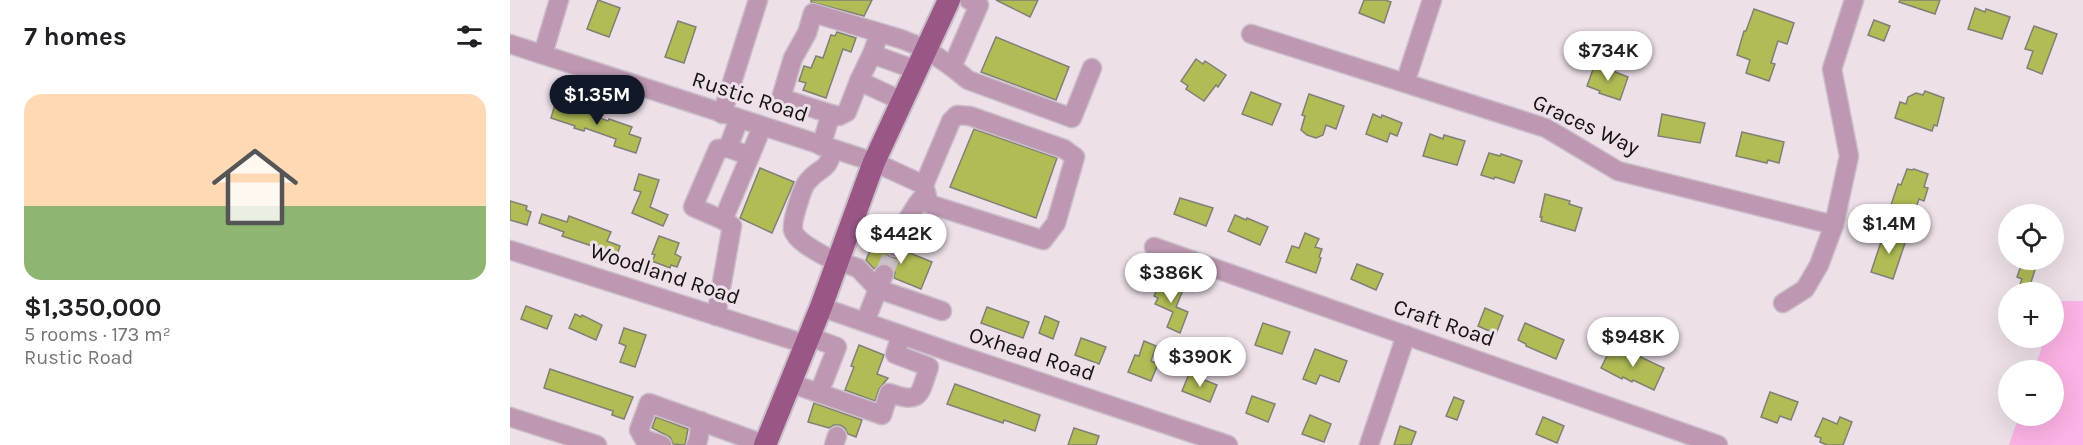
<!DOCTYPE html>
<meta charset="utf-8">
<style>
body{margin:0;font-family:Karla,sans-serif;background:#f2f2f2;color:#202124;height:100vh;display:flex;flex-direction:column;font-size:22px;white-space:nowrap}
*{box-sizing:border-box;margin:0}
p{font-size:20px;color:#757577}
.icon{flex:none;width:33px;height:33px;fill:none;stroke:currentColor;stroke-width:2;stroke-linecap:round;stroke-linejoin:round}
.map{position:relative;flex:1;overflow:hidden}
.details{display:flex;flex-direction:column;background:#fff;width:510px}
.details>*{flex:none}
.fabs{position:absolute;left:1488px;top:204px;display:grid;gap:12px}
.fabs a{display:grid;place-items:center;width:66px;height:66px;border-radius:50%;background:#fff;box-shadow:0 6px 24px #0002;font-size:30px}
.price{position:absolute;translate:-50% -51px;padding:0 14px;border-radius:21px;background:#fff;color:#222;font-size:20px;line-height:39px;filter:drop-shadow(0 2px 3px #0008)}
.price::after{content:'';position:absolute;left:50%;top:36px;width:18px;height:14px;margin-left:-9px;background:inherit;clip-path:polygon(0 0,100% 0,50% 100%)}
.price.current{background:#111827;color:#fff}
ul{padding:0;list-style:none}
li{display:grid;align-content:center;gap:12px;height:318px;padding:0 24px}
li+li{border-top:2px solid #e0e0e0}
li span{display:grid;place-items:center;height:186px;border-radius:18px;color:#555}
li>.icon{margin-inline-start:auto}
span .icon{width:108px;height:108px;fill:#fffc;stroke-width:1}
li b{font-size:26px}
h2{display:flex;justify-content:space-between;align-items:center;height:72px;padding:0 24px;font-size:26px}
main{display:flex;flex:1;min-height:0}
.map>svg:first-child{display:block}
</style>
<main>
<section class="details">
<h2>7 homes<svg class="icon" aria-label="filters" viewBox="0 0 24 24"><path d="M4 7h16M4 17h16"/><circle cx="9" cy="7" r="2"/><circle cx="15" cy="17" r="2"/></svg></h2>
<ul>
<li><span style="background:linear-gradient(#ffd9b3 60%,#8fb573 0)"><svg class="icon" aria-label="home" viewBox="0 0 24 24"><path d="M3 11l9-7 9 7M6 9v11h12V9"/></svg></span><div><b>$1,350,000</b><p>5 rooms · 173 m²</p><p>Rustic Road</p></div></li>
</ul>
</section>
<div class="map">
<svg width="1573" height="445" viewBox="0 0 1573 445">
<rect width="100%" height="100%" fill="#ede0e9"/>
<polygon fill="#fbb2e6" points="1547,301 1573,301 1573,445 1499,445 1509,416 1544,416 1544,370 1524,370 1535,338 1544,338 1544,312"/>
<g fill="#b1bc55" stroke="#7f8174" stroke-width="1.5">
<polygon points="88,0 110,8 99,37 77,29"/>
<polygon points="301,0 362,0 354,16 301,2"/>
<polygon points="486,0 528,0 520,17"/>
<polygon points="854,0 875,0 881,2 874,23 849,13"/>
<polygon points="1390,0 1430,0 1425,14 1389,2"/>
<polygon points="1465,8 1475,12 1476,9 1500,17 1492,39 1458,29"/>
<polygon points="1244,9 1284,23 1277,44 1268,41 1261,63 1265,64 1259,81 1236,73 1240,60 1227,55 1234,31 1236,31"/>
<polygon points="1364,20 1380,26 1374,41 1358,35"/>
<polygon points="168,21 186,27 174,63 155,57"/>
<polygon points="1524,26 1547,34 1532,74 1517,68 1523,51 1515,49"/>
<polygon points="327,32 346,38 341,52 333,49 316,98 293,90 296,83 289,81 294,66 301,68 306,56 313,58 321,35 325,36"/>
<polygon points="486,37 559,67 546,100 471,72"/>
<polygon points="686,59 693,64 695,61 716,75 708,87 706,85 694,101 676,89 678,86 671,81"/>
<polygon points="1085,64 1118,77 1110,100 1089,93 1090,91 1077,86"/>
<polygon points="1415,91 1434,98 1427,126 1424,125 1422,131 1385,118 1390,102 1396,104 1398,97 1406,93 1413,95"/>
<polygon points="741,92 771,104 762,125 732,114"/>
<polygon points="799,94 834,106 826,129 816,125 813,135 806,138 797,135 791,130 795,116 792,115"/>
<polygon points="46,101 98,121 99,119 122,127 119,134 131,138 126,153 104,146 106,139 75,128 74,131 64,128 65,126 41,118"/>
<polygon points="863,114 871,118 872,115 892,123 887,136 880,133 877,142 856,134"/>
<polygon points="1152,114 1195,123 1190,143 1148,136"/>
<polygon points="464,129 547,158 526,218 440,187"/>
<polygon points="1232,132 1274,142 1269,163 1258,160 1257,163 1226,156"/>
<polygon points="920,134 933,139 934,135 955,141 947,165 913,156"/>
<polygon points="979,153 990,156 991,154 1012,161 1004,183 985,177 984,179 971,175"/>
<polygon points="250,168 284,182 262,233 230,218"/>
<polygon points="1397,169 1402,170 1404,169 1418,174 1414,187 1418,188 1414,201 1409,199 1403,216 1380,208 1388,184 1391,185"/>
<polygon points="129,174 149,180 140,207 158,215 153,226 122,213 131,192 124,190"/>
<polygon points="1035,194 1060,201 1059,204 1072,208 1065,231 1031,221 1032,217 1030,217"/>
<polygon points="670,198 703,208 696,226 664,214"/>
<polygon points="0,201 17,206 16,210 21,212 17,225 0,220"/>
<polygon points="32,214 57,222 59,216 101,232 97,241 110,246 104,265 84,257 88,248 52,236 54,232 29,223"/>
<polygon points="725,215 736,220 737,218 758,227 750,245 718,231"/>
<polygon points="1378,231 1397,237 1383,279 1361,272 1371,242 1375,243"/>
<polygon points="795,233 809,239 805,247 812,249 809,257 811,258 806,273 776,262 782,246 789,248"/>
<polygon points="149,236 169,243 165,254 171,257 167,267 161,265 160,268 142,261 145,255 142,254"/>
<polygon points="365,239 375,243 374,249 380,257 387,258 395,251 422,262 411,289 384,278 385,272 379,264 372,263 364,269 356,260"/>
<polygon points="1513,260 1528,260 1518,292 1507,292 1512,279 1507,277"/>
<polygon points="847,264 873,274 866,290 841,279"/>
<polygon points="651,280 673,290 666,307 678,312 670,333 657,327 663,312 645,304 648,298 644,296"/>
<polygon points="16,306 42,316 37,329 11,319"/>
<polygon points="477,307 519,322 513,338 471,323"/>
<polygon points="975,308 993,316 986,334 968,326"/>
<polygon points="65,314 71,317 72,315 92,325 86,340 59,328"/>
<polygon points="535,316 549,322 543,339 529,333"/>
<polygon points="753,323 780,332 772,354 745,345"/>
<polygon points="1015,323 1054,340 1046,359 1016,346 1016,344 1008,340"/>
<polygon points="114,328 136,335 125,367 110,362 116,346 109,343"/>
<polygon points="571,338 596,347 589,364 565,355"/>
<polygon points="634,341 646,346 641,361 648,364 641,381 618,372 625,355 629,356"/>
<polygon points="349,345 374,355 367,374 378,378 369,389 365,401 335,390 344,367 341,366"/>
<polygon points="1101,348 1114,354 1116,350 1154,368 1144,390 1123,380 1122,382 1113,377 1112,379 1091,368"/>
<polygon points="805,349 837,361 829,382 810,375 806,384 793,379"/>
<polygon points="40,369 123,397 114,419 102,415 103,411 34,388"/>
<polygon points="679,374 707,385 700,402 672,391"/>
<polygon points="445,384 530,415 525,431 494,420 493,423 437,404"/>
<polygon points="1260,392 1288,402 1281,420 1270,416 1267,423 1251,417"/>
<polygon points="742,396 765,404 758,422 736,413"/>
<polygon points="944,397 954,401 947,420 936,416"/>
<polygon points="304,403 352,420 346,437 338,434 335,428 330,425 324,425 319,428 298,422"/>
<polygon points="800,415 821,424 814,442 792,434"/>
<polygon points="146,417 178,429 175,445 163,444 160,437 142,428"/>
<polygon points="1033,417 1054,426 1047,443 1026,434"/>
<polygon points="1330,417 1342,422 1333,445 1317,445 1310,442 1311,438 1305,436 1313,418 1327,424"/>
<polygon points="890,426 906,432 901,445 884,445"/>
<polygon points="564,428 589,436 586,445 558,445"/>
</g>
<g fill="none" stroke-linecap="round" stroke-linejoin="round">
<polyline stroke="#cdc1c9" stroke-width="18" stroke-dasharray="18 9" stroke-linecap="butt" points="374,274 385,247"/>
<g stroke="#cabfc7" stroke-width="21">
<g id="minor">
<polyline points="741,34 1036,128 1108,171 1324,225"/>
<polyline points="366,43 362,54 406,70"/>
<polyline points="0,44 364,162 414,185"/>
<polyline points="33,54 49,0"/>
<polyline points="362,54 349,81 392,101"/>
<polyline points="442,67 458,80 562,118 582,68"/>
<polyline points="895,83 922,0"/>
<polyline points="212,114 248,0"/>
<polyline points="321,114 329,116 337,112 349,81"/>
<polygon points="447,115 460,116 554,149 565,157 546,223 533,240 419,204 414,185 441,121"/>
<polyline points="229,119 218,148 240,156 252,127"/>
<polyline points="311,146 321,114 271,98 283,58 297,33 303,13 391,39 416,49 442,67 469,5 459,0"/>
<polyline points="218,148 208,149 183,207 213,220 240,156"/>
<path d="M323,150C316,174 311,165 298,181C292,187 290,199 287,207C285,214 282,223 283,230C286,243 316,256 327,263"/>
<path d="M385,247C393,226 402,209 416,193"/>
<polyline points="644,247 1208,445"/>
<polyline points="0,250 295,344"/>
<polyline points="328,261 348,268 368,289 355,322"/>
<polyline points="374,274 368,289 432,311"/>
<polyline points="1273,303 1295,289 1309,265 1324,225 1339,156 1322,69 1344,0"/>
<polyline points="311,307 446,354 718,445"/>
<polyline points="206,316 222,226 213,220"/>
<polyline points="298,336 327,347 309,393"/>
<path d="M280,383L372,415L379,393C412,404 409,395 419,367L385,354L391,335"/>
<polyline points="0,417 87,445"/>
<polyline points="152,445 134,439 129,430 139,403 245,441"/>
<path d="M186,445C191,437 188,430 191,421"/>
<polyline points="324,445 327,436"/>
<polyline points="859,445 896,335"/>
</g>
</g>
<g stroke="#cabfc7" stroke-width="26">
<polyline id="major" points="255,445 311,307 364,162 439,0"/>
</g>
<use href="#minor" stroke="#be98b2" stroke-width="18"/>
<use href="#major" stroke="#995687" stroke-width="22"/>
</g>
<g text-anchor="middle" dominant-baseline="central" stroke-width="6" stroke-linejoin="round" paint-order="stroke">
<g font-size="22" fill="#151114" stroke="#ede0e9">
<text transform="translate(240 97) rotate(18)">Rustic Road</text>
<text transform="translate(1076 125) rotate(25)">Graces Way</text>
<text transform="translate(155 274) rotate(18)">Woodland Road</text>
<text transform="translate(934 323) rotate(19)">Craft Road</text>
<text transform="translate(522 354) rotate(18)">Oxhead Road</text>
</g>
</g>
</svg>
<div class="fabs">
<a><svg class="icon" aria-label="locate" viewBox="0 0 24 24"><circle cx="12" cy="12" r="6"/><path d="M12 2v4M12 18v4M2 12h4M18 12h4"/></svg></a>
<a>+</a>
<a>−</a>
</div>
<b class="price" style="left:1098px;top:82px">$734K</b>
<b class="price current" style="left:87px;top:126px">$1.35M</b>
<b class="price" style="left:1379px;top:255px">$1.4M</b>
<b class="price" style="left:391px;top:265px">$442K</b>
<b class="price" style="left:661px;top:304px">$386K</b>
<b class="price" style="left:1123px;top:368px">$948K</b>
<b class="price" style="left:690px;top:388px">$390K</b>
</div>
</main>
